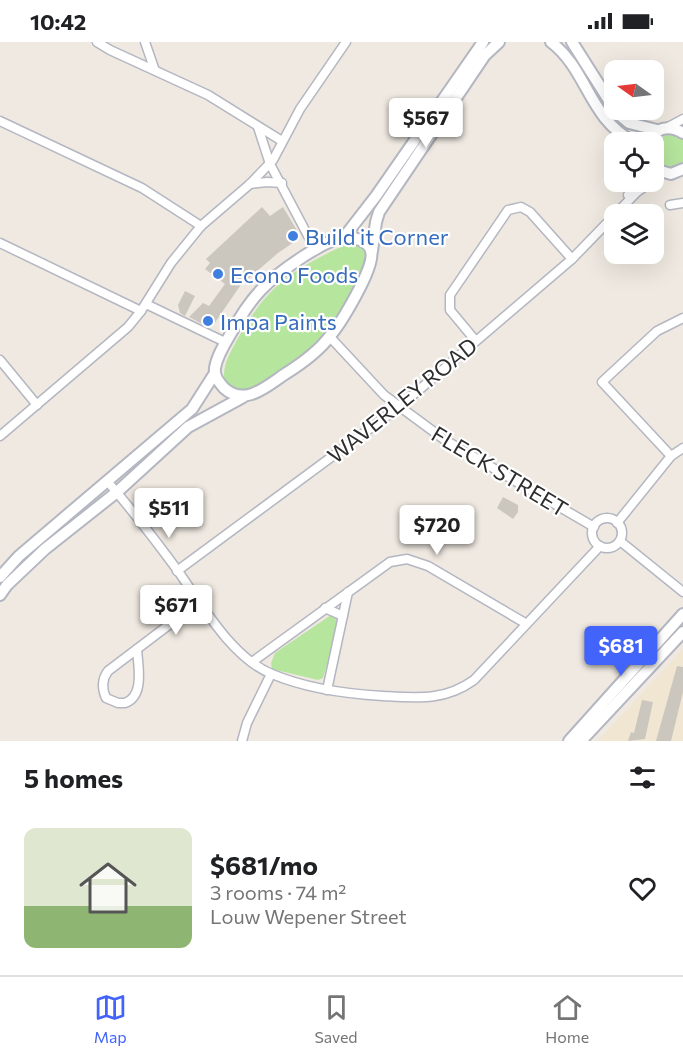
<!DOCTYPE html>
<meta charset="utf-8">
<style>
body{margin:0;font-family:Commissioner,sans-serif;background:#f6f6f6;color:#202124;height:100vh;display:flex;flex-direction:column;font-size:22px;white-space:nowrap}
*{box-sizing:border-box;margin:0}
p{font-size:20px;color:#757577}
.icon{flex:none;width:33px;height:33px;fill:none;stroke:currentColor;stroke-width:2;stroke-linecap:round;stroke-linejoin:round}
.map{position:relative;height:699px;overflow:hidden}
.drawer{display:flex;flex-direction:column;background:#fff;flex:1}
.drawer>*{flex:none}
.needle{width:39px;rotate:284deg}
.controls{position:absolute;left:604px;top:18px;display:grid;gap:12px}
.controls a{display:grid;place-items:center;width:60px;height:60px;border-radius:12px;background:#fff;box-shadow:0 6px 24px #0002;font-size:30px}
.price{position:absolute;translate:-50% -51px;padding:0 14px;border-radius:6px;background:#fff;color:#222;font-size:20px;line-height:39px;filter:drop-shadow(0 2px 3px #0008)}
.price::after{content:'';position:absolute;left:50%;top:36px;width:18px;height:14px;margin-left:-9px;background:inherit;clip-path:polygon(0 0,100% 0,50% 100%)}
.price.current{background:#4264fb;color:#fff}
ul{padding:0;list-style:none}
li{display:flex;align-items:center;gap:18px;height:150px;padding:0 24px}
li span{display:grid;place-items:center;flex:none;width:168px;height:120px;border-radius:12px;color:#555}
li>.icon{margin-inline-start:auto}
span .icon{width:72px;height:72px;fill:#fffc;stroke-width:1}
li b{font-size:26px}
h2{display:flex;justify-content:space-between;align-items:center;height:72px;padding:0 24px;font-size:26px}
.status{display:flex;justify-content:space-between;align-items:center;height:42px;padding:0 30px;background:#fff;direction:ltr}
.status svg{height:16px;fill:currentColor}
.dock{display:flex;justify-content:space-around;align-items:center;height:84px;border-top:2px solid #e0e0e0;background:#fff;font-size:16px;color:#757577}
.dock a{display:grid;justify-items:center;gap:3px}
.dock .current{color:#4264fb}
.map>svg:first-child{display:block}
</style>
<div class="status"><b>10:42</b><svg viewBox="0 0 49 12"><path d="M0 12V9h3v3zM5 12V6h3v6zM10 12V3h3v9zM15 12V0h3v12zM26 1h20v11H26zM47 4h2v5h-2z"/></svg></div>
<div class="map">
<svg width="683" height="699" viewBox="0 0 683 699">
<rect width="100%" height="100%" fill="#efe9e1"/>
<polygon fill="#f0e6d1" points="683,607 683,699 598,699"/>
<g fill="#b6e59e">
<path d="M672,90L683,92V125L668,127C650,117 653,96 672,90Z"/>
<path d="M345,203H357L367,211L368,225L319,305L257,348L244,351L232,345L224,337C223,322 230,311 237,298C266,245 291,228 345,203Z"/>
<polygon points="331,573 336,576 338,584 323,636 318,638 272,627 271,621 275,611"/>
</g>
<g fill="#cbc7bf">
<polygon points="262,165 270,174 283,165 298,190 294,200 278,211 240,244 214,282 206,284 189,275 203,261 209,264 225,242 205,227 210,221 206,217"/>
<polygon points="185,249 195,254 185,274 180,271 178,263"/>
<polygon points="503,455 518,463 518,470 513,477 497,466"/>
<polygon points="677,624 683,625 683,650 671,699 656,699"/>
<polygon points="642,658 653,660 645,697 628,699 631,690 634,691"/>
</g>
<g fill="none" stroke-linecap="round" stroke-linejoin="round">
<g stroke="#b4b7c1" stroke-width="11">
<g id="minor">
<polyline points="97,0 110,8 208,53 282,99"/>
<polyline points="145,0 154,26"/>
<polyline points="0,79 142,146 201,184"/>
<polyline points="258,85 270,122 315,207"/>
<polyline points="668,85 683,77"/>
<polyline points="250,142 267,140 282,141"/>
<polyline points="628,153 638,140"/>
<polyline points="670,163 683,161"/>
<polyline points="0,201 141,269"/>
<polyline points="146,262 225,300"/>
<polyline points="330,295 384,353 445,398 594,485"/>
<polyline points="475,298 450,268 450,253 508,168 521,165 530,170 572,217"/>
<polyline points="0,318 37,363"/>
<polyline points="0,394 128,285 141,269 171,221 201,184 250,142 273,118 300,67 346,0"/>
<polyline points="671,414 602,340 657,289 683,276"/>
<path d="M108,440C132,468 156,499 178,529C202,563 232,616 272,632C305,646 348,652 383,654C418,656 445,659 474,638L600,504"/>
<circle cx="607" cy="491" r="15"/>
<polyline points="617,481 671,414 683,406"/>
<polyline points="620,499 683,550"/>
<polyline points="177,529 399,365 572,217 637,150 651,140"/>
<polyline points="325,566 343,574"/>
<path d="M137,607C138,624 145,654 125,661H118L106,656C102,647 102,637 108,629L199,560"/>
<polyline points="252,620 390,520 407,517 428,524 525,581"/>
<polyline points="327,648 348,550"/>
<polyline points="242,699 247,681 271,632"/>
</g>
</g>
<g stroke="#b4b7c1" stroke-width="14">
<g id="tertiary">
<path d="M551,0C588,28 588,76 634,100"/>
<polyline points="572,0 617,71 629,81 657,88"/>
<path d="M647,100C655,86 669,82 683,91"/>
<polyline points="654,127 671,132 683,127"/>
<path d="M345,194C353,195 369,199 371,209C376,224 341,281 330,294C319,309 301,322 285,332C267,344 245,365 224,346C219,340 214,335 215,326C217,314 224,303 230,293C251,254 267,238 304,214C317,206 330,198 345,194Z"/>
<polyline points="345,194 376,154 483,0"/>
<polyline points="372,209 376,180 379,170 485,13 499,0"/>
<polyline points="0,535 19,514 192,367 215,331"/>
<polyline points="0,553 7,543 45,507 117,450 188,385 243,355"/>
<polyline points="569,699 683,572"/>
<polyline points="581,699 683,590"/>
</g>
</g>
<use href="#minor" stroke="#fff" stroke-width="8"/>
<use href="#tertiary" stroke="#fff" stroke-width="10"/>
</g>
<g fill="#3f7fe0" stroke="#fff" stroke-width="2">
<circle cx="293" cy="194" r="6"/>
<circle cx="218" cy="232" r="6"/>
<circle cx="208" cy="279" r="6"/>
</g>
<g text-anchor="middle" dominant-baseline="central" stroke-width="4.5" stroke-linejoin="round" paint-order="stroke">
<g font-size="22" fill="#366cbe" stroke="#fff" text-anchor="start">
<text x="305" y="194">Build it Corner</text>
<text x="230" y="232">Econo Foods</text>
<text x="220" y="279">Impa Paints</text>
</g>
<g font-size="22" fill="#2e2e2e" stroke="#fff">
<text transform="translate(402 358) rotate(-39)">WAVERLEY ROAD</text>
<text transform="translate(500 429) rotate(31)">FLECK STREET</text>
</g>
</g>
</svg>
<div class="controls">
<a><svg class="needle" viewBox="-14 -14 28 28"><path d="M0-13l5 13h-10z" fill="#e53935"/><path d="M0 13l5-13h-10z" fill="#757577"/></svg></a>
<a><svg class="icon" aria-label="locate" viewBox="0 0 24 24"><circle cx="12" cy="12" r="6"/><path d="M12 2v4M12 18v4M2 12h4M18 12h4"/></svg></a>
<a><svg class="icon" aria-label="layers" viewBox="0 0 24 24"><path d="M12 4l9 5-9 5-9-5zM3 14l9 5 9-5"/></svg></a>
</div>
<b class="price" style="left:426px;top:107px">$567</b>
<b class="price" style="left:169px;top:497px">$511</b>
<b class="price" style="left:437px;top:514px">$720</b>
<b class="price" style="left:176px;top:594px">$671</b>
<b class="price current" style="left:621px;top:635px">$681</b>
</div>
<section class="drawer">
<h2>5 homes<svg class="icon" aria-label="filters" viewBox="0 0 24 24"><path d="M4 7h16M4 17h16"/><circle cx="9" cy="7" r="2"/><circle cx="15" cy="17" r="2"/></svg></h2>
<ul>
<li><span style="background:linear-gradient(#dfe7d0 65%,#8fb573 0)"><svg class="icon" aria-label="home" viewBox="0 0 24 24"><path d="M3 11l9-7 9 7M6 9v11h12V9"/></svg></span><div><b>$681/mo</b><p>3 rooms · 74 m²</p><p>Louw Wepener Street</p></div><svg class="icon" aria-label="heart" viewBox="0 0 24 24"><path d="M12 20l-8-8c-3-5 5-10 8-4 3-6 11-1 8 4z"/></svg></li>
</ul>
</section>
<nav class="dock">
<a class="current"><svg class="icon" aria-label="map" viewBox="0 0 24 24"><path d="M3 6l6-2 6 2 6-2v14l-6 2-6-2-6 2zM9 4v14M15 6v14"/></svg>Map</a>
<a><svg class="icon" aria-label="saved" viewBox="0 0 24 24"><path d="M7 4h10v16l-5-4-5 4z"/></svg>Saved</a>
<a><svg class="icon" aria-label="home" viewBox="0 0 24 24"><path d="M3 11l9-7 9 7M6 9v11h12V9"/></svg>Home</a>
</nav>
